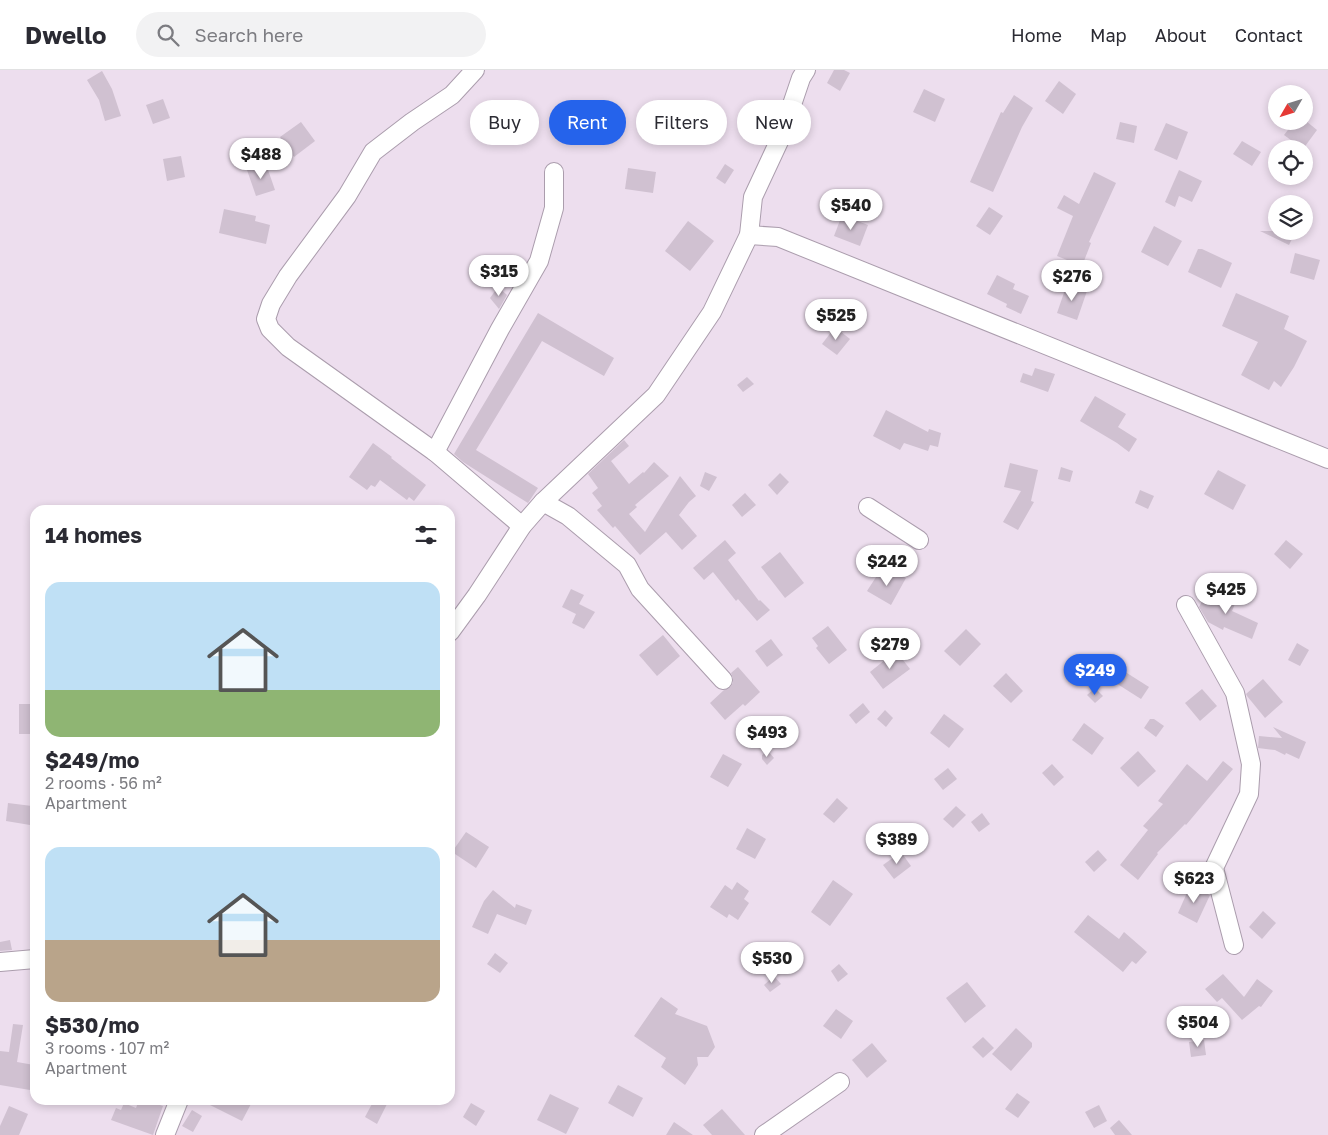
<!DOCTYPE html>
<meta charset="utf-8">
<style>
body{margin:0;font-family:"Golos Text",sans-serif;background:#f2f2f3;color:#2b2b33;height:100vh;display:flex;flex-direction:column;font-size:19px;white-space:nowrap}
*{box-sizing:border-box;margin:0}
p{font-size:16px;color:#7c7c81}
.icon{flex:none;width:28px;height:28px;fill:none;stroke:currentColor;stroke-width:2;stroke-linecap:round;stroke-linejoin:round}
.map{position:relative;flex:1;overflow:hidden}
.panel{position:absolute;left:30px;top:435px;width:425px;height:600px;display:flex;flex-direction:column;background:#fff;border-radius:15px;box-shadow:0 2px 8px #0003}
.panel>*{flex:none}
.top-card{position:absolute;left:470px;top:30px;width:475px;height:45px;display:flex;gap:10px}
.needle{width:32px;rotate:231deg}
.tools{position:absolute;left:1268px;top:15px;display:grid;gap:10px}
.tools a{display:grid;place-items:center;width:45px;height:45px;border-radius:50%;background:#fff;box-shadow:0 2px 8px #0003;font-size:25px}
.price{position:absolute;translate:-50% -42px;padding:0 11px;border-radius:18px;background:#fff;color:#222;font-size:16px;line-height:32px;filter:drop-shadow(0 1px 2px #0008)}
.price::after{content:'';position:absolute;left:50%;top:30px;width:15px;height:11px;margin-left:-8px;background:inherit;clip-path:polygon(0 0,100% 0,50% 100%)}
.price.current{background:#2563eb;color:#fff}
ul{padding:0;list-style:none}
li{display:grid;align-content:center;gap:10px;height:265px;padding:0 15px}
li span{display:grid;place-items:center;height:155px;border-radius:15px;color:#555}
li>.icon{margin-inline-start:auto}
span .icon{width:90px;height:90px;fill:#fffc;stroke-width:1}
li b{font-size:21px}
h2{display:flex;justify-content:space-between;align-items:center;height:60px;padding:0 15px;font-size:21px}
.tag{padding:0 18px;border-radius:22px;background:#fff;box-shadow:0 2px 8px #0003;font-size:18px;line-height:45px}
.tag.current{background:#2563eb;color:#fff}
header{display:flex;align-items:center;gap:30px;box-sizing:border-box;height:70px;padding:0 25px;background:#fff;border-bottom:1px solid #e1e1e2}
header strong{font-size:24px}
nav{display:flex;gap:28px;margin-inline-start:auto;font-size:18px}
.search{width:350px;height:45px;background:#f2f2f3;display:flex;align-items:center;gap:12px;box-sizing:border-box;padding:0 18px;border-radius:28px;color:#7c7c81;font-size:19px}
.map>svg:first-child{display:block}
</style>
<header>
<strong>Dwello</strong>
<div class="search"><svg class="icon" aria-label="search" viewBox="0 0 24 24"><circle cx="10" cy="10" r="6"/><path d="M15 15l6 6"/></svg>Search here</div>
<nav><a>Home</a><a>Map</a><a>About</a><a>Contact</a></nav>
</header>
<div class="map">
<svg width="1328" height="1065" viewBox="0 0 1328 1065">
<rect width="100%" height="100%" fill="#eddeee"/>
<g fill="#d0c1d1">
<polygon points="834,0 844,0 850,3 840,21 827,13"/>
<polygon points="102,1 112,19 121,46 105,51 99,30 87,10"/>
<polygon points="1059,11 1076,24 1063,44 1045,31"/>
<polygon points="924,19 945,29 935,52 913,42"/>
<polygon points="1014,25 1033,38 1022,57 993,122 970,112 1001,42 1003,43"/>
<polygon points="163,29 170,48 153,54 146,35"/>
<polygon points="1295,51 1306,51 1317,60 1303,79 1284,65"/>
<polygon points="301,52 315,71 294,87 280,67"/>
<polygon points="1120,52 1137,56 1134,73 1116,69"/>
<polygon points="1166,53 1188,62 1177,90 1154,80"/>
<polygon points="1242,71 1261,82 1252,96 1233,84"/>
<polygon points="181,86 185,107 167,111 163,89"/>
<polygon points="266,94 275,120 256,126 247,100"/>
<polygon points="725,94 734,100 725,114 716,108"/>
<polygon points="628,98 656,102 653,123 625,119"/>
<polygon points="1179,100 1202,111 1192,132 1179,126 1175,137 1165,132"/>
<polygon points="1094,102 1116,113 1089,172 1091,173 1082,196 1057,186 1073,146 1057,138 1064,125 1079,134"/>
<polygon points="989,137 1003,146 990,165 976,156"/>
<polygon points="224,139 256,146 255,151 270,155 266,174 219,163"/>
<polygon points="842,145 868,155 860,176 834,166"/>
<polygon points="688,151 714,171 690,201 665,181"/>
<polygon points="1154,156 1182,171 1168,196 1141,182"/>
<polygon points="1260,161 1296,161 1289,175"/>
<polygon points="1198,179 1202,179 1232,193 1221,218 1188,202"/>
<polygon points="1295,183 1320,190 1314,210 1290,203"/>
<polygon points="997,205 1015,214 1013,219 1029,226 1021,244 1006,237 1007,234 987,224"/>
<polygon points="1067,214 1087,221 1077,250 1057,243"/>
<polygon points="498,217 507,225 499,239 490,228"/>
<polygon points="1236,223 1289,246 1284,259 1307,271 1294,297 1281,317 1274,311 1269,320 1241,305 1258,272 1222,256"/>
<polygon points="538,243 614,288 604,306 542,271 476,380 538,418 528,433 463,392 454,384"/>
<polygon points="835,257 850,269 837,285 822,274"/>
<polygon points="1035,298 1055,304 1048,322 1020,312 1023,303 1032,306"/>
<polygon points="747,307 754,314 743,322 737,315"/>
<polygon points="1095,326 1126,344 1118,357 1137,369 1129,382 1117,373 1080,351"/>
<polygon points="886,340 928,362 929,359 941,363 938,377 930,375 928,381 904,373 900,380 873,366"/>
<polygon points="624,370 629,376 611,391 629,414 643,402 644,403 654,392 669,406 635,435 637,437 629,444 645,462 680,406 696,426 689,432 679,445 697,466 682,480 666,462 640,485 615,456 613,458 597,440 602,436 592,423 598,418 588,404"/>
<polygon points="373,373 392,387 391,388 426,415 414,431 409,427 407,430 380,410 375,417 371,415 367,420 349,407"/>
<polygon points="1010,393 1038,400 1031,431 1034,432 1018,460 1003,452 1021,421 1004,417"/>
<polygon points="1061,397 1073,401 1070,412 1058,409"/>
<polygon points="1218,400 1246,415 1233,440 1204,424"/>
<polygon points="705,402 717,407 709,421 700,416"/>
<polygon points="780,403 789,412 777,425 768,415"/>
<polygon points="1140,420 1154,426 1148,439 1135,433"/>
<polygon points="745,423 756,435 742,447 732,435"/>
<polygon points="725,470 736,483 728,490 759,531 760,530 770,540 757,551 738,529 736,531 713,502 704,510 693,498"/>
<polygon points="1286,470 1303,484 1290,499 1274,484"/>
<polygon points="780,482 804,513 785,528 761,497"/>
<polygon points="895,502 906,508 891,535 867,521 878,504 889,511"/>
<polygon points="571,519 584,525 579,534 595,542 584,559 572,553 576,544 562,537"/>
<polygon points="1208,520 1235,534 1232,541 1258,553 1252,569 1224,557 1223,560 1208,552 1199,537"/>
<polygon points="828,556 847,580 829,594 816,578 818,576 812,568"/>
<polygon points="966,559 981,574 960,596 944,581"/>
<polygon points="663,565 680,586 657,606 639,585"/>
<polygon points="771,569 783,585 767,597 755,581"/>
<polygon points="1297,573 1309,580 1300,596 1288,590"/>
<polygon points="896,581 910,599 883,619 870,602"/>
<polygon points="738,597 760,622 745,636 743,634 725,650 710,633 724,620 730,617 733,613 733,608 731,603"/>
<polygon points="1119,598 1149,617 1141,629 1111,610"/>
<polygon points="1006,603 1023,621 1011,633 993,616"/>
<polygon points="1263,609 1283,632 1265,648 1247,626 1246,624"/>
<polygon points="1095,618 1103,626 1095,633 1087,625"/>
<polygon points="1202,619 1217,636 1200,651 1185,633"/>
<polygon points="863,633 870,642 856,654 849,645"/>
<rect x="19" y="634" width="16" height="30"/>
<polygon points="885,640 893,648 886,657 877,649"/>
<polygon points="944,644 964,659 949,678 930,663"/>
<polygon points="1150,649 1154,649 1164,656 1156,667 1144,658"/>
<polygon points="1084,653 1104,668 1092,685 1072,670"/>
<polygon points="1273,657 1306,672 1299,689 1286,683 1285,685 1275,680 1258,678 1259,666 1282,668"/>
<polygon points="768,681 774,688 767,695 762,689 762,685"/>
<polygon points="1138,681 1156,701 1138,717 1120,698"/>
<polygon points="723,684 742,694 728,717 710,707"/>
<polygon points="1223,691 1233,699 1186,755 1185,754 1157,783 1158,784 1138,810 1120,795 1148,760 1143,756 1163,734 1158,731 1187,694 1207,711"/>
<polygon points="1052,694 1064,707 1054,716 1042,703"/>
<polygon points="948,698 957,709 943,720 934,709"/>
<polygon points="837,728 848,738 834,753 823,744"/>
<polygon points="8,733 32,736 30,755 6,751"/>
<polygon points="956,736 966,745 953,758 943,749"/>
<polygon points="982,743 990,754 979,762 971,752"/>
<polygon points="747,758 766,769 755,789 736,779"/>
<polygon points="466,762 489,777 476,798 452,782"/>
<polygon points="1098,780 1107,790 1094,802 1085,792"/>
<polygon points="901,782 911,796 894,809 883,795"/>
<polygon points="833,810 853,824 830,856 811,842"/>
<polygon points="737,812 749,821 744,829 749,833 738,850 729,844 727,848 710,837 725,815 732,820"/>
<polygon points="1190,816 1210,825 1197,853 1178,843"/>
<polygon points="493,820 515,838 516,834 532,840 526,855 497,844 488,864 472,857 484,831"/>
<polygon points="1263,841 1276,853 1262,869 1249,857"/>
<polygon points="1088,845 1119,869 1124,862 1147,882 1136,894 1132,891 1123,902 1074,862"/>
<polygon points="10,870 12,880 0,881 0,872"/>
<polygon points="495,883 508,893 500,903 487,894"/>
<polygon points="839,894 848,904 838,912 831,901"/>
<polygon points="1223,904 1244,927 1257,909 1273,921 1261,937 1259,936 1242,950 1222,928 1217,932 1205,919"/>
<polygon points="774,906 781,914 770,922 764,915"/>
<polygon points="967,912 986,936 965,953 946,928"/>
<polygon points="661,927 678,939 675,944 707,956 715,977 708,987 697,987 698,995 685,1015 661,997 666,988 634,966"/>
<polygon points="836,939 853,951 841,969 823,956"/>
<polygon points="13,954 23,955 17,992 34,995 30,1020 0,1015 0,981 9,982"/>
<polygon points="1016,958 1032,973 1032,977 1011,1001 992,984"/>
<polygon points="983,967 994,978 983,988 972,977"/>
<polygon points="1204,970 1206,985 1191,987 1189,972"/>
<polygon points="872,973 887,991 867,1008 852,990"/>
<polygon points="618,1015 643,1028 633,1047 608,1033"/>
<polygon points="1017,1023 1030,1032 1018,1048 1005,1039"/>
<polygon points="550,1024 579,1038 566,1064 537,1050"/>
<polygon points="139,1030 145,1030 163,1036 153,1065 111,1050 116,1038 121,1040 124,1033 136,1038"/>
<polygon points="200,1030 253,1030 242,1051"/>
<polygon points="374,1030 389,1030 377,1054 365,1047"/>
<polygon points="471,1033 485,1041 476,1056 463,1047"/>
<polygon points="1099,1035 1107,1051 1094,1058 1085,1042"/>
<polygon points="9,1036 28,1044 19,1065 0,1065 0,1056"/>
<polygon points="722,1039 745,1065 712,1065 703,1055"/>
<polygon points="192,1040 202,1046 193,1062 182,1056"/>
<polygon points="1119,1050 1132,1065 1115,1065 1110,1058"/>
<polygon points="674,1052 693,1065 666,1065"/>
</g>
<g fill="none" stroke-linecap="round" stroke-linejoin="round">
<g stroke="#ab9dad" stroke-width="20">
<g id="minor">
<polyline points="475,0 452,25 412,52 373,82 347,126 288,206 271,234 266,249 270,259 288,277 435,382 522,456"/>
<polyline points="749,165 778,167 1328,389"/>
<polyline points="435,382 500,259 539,191 554,138 554,102"/>
<polyline points="543,432 568,446 627,495 640,519 723,610"/>
<polyline points="868,437 919,470"/>
<polyline points="1186,535 1235,623 1251,694 1249,724 1214,798 1234,875"/>
<polyline points="450,562 477,525 522,456 543,432 656,325 712,242 749,165 753,127 781,67 801,8 806,0"/>
<polyline points="0,892 35,889"/>
<polyline points="165,1065 179,1030"/>
<polyline points="764,1065 840,1012"/>
</g>
</g>
<use href="#minor" stroke="#fff" stroke-width="18"/>
</g>
</svg>
<div class="tools">
<a><svg class="needle" viewBox="-14 -14 28 28"><path d="M0-13l5 13h-10z" fill="#e53935"/><path d="M0 13l5-13h-10z" fill="#7c7c81"/></svg></a>
<a><svg class="icon" aria-label="locate" viewBox="0 0 24 24"><circle cx="12" cy="12" r="6"/><path d="M12 2v4M12 18v4M2 12h4M18 12h4"/></svg></a>
<a><svg class="icon" aria-label="layers" viewBox="0 0 24 24"><path d="M12 4l9 5-9 5-9-5zM3 14l9 5 9-5"/></svg></a>
</div>
<b class="price" style="left:261px;top:110px">$488</b>
<b class="price" style="left:851px;top:161px">$540</b>
<b class="price" style="left:499px;top:227px">$315</b>
<b class="price" style="left:1072px;top:232px">$276</b>
<b class="price" style="left:836px;top:271px">$525</b>
<b class="price" style="left:887px;top:517px">$242</b>
<b class="price" style="left:1226px;top:545px">$425</b>
<b class="price" style="left:890px;top:600px">$279</b>
<b class="price current" style="left:1095px;top:626px">$249</b>
<b class="price" style="left:767px;top:688px">$493</b>
<b class="price" style="left:897px;top:795px">$389</b>
<b class="price" style="left:1194px;top:834px">$623</b>
<b class="price" style="left:772px;top:914px">$530</b>
<b class="price" style="left:1198px;top:978px">$504</b>
<div class="top-card">
<a class="tag">Buy</a>
<a class="tag current">Rent</a>
<a class="tag">Filters</a>
<a class="tag">New</a>
</div>
<section class="panel">
<h2>14 homes<svg class="icon" aria-label="filters" viewBox="0 0 24 24"><path d="M4 7h16M4 17h16"/><circle cx="9" cy="7" r="2"/><circle cx="15" cy="17" r="2"/></svg></h2>
<ul>
<li><span style="background:linear-gradient(#bfe0f5 70%,#8fb573 0)"><svg class="icon" aria-label="home" viewBox="0 0 24 24"><path d="M3 11l9-7 9 7M6 9v11h12V9"/></svg></span><div><b>$249/mo</b><p>2 rooms · 56 m²</p><p>Apartment</p></div></li>
<li><span style="background:linear-gradient(#bfe0f5 60%,#b9a48a 0)"><svg class="icon" aria-label="home" viewBox="0 0 24 24"><path d="M3 11l9-7 9 7M6 9v11h12V9"/></svg></span><div><b>$530/mo</b><p>3 rooms · 107 m²</p><p>Apartment</p></div></li>
</ul>
</section>
</div>
